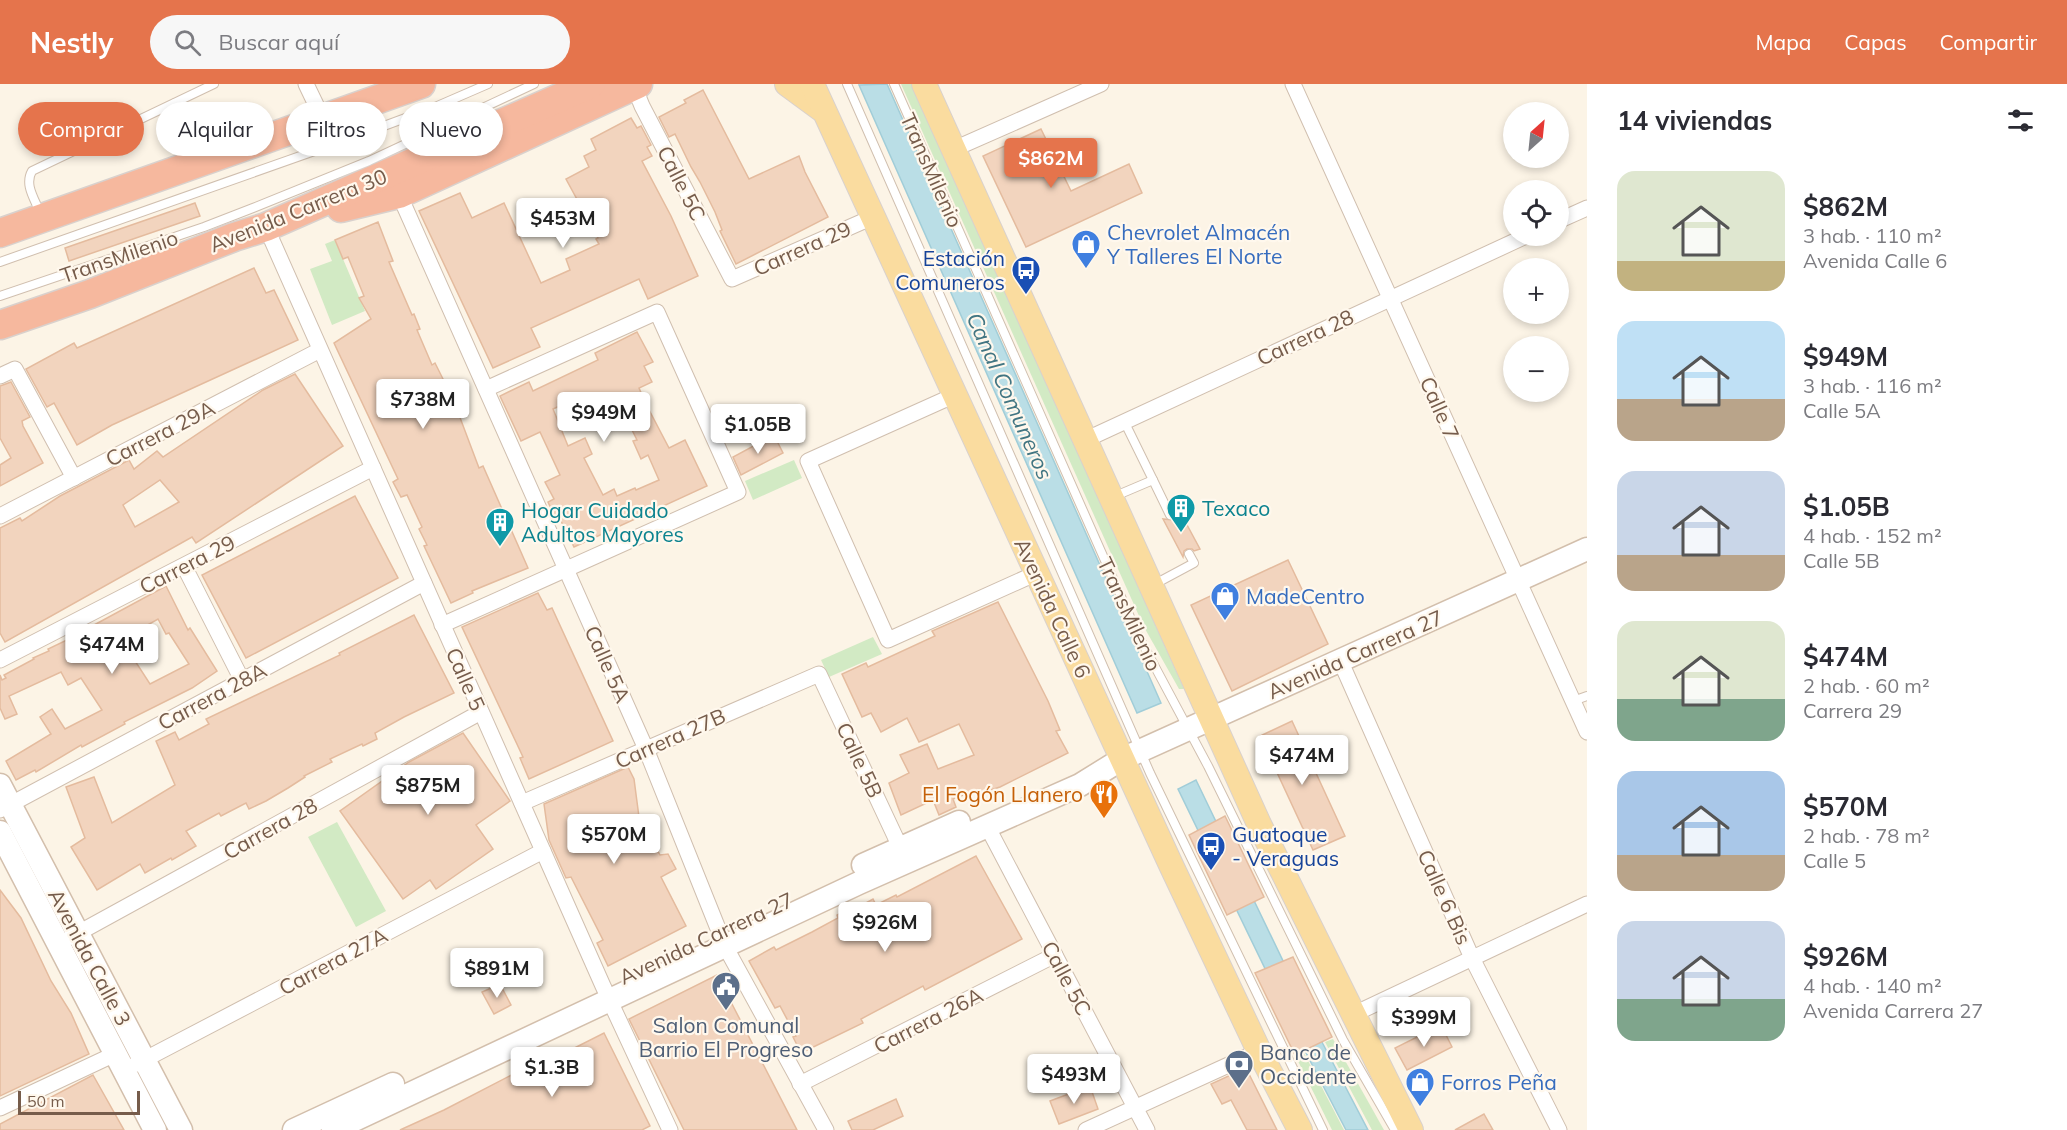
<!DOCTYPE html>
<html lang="es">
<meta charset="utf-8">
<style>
body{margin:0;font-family:Mulish,sans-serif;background:#f7f7f7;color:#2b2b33;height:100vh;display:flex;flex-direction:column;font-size:22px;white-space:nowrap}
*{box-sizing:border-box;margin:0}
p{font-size:20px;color:#7c7c81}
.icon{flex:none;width:33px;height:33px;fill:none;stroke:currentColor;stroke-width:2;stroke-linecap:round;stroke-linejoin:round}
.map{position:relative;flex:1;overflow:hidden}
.side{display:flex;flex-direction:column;background:#fff;width:480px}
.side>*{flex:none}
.top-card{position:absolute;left:18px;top:18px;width:570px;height:54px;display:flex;gap:12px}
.needle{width:39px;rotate:27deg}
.buttons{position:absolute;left:1503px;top:18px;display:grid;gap:12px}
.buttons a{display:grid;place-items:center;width:66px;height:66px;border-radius:50%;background:#fff;box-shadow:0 3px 9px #0003;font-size:30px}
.scale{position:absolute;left:18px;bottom:15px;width:122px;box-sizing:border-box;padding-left:6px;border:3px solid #765c4b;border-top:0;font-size:16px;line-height:21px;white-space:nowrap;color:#765c4b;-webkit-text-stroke:4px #fff8ed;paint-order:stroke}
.price{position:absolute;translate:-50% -51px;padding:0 14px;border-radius:6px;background:#fff;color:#222;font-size:20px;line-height:39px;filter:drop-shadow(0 2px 3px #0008)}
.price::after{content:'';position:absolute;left:50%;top:36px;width:18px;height:14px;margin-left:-9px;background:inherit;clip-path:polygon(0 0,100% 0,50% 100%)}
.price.selected{background:#e5744c;color:#fff}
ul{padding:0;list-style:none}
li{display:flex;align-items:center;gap:18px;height:150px;padding:0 30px}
li span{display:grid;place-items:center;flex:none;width:168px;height:120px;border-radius:18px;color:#555}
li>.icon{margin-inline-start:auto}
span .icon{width:72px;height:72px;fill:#fffc;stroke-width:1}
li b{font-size:26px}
h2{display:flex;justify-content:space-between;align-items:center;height:72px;padding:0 30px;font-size:26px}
.chip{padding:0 21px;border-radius:27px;background:#fff;box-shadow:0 3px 9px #0003;font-size:21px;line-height:54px}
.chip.selected{background:#e5744c;color:#fff}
header{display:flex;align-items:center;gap:36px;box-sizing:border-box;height:84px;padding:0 30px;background:#e5744c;color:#fff}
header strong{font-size:28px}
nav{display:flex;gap:33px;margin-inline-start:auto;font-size:21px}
.search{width:420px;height:54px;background:#f7f7f7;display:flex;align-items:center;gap:15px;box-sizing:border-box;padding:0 21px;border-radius:33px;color:#7c7c81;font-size:22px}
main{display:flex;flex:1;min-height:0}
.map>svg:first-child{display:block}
</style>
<header>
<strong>Nestly</strong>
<div class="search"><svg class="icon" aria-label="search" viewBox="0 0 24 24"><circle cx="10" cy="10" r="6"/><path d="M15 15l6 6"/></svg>Buscar aquí</div>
<nav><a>Mapa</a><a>Capas</a><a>Compartir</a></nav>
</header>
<main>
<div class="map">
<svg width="1587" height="1046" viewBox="0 0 1587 1046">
<rect width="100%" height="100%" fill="#fcf4e6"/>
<g fill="#d2eac4">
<polygon points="901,0 913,0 1184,605 1179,605 1144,543"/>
<polygon points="335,156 365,227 332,241 310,185 332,177 325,160"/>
<polygon points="794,376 802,394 753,416 745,397"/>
<polygon points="873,553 882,570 829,593 821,576"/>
<polygon points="337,738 386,827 356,843 308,753"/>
<polygon points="1333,955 1384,1046 1372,1046 1325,958"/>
<polygon points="1303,967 1344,1046 1332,1046 1295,971"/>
</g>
<g fill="#badee6" stroke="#a1cdd8" stroke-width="1.5">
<polygon points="887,0 1161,619 1137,629 859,1"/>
<polygon points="1196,696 1323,960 1368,1046 1346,1046 1305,967 1178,705"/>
</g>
<g fill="#f2d4be" stroke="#e4bb9e" stroke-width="1.5" fill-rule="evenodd">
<polygon points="703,6 749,95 799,72 805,88 828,133 736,180 720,147 722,146 715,128 700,98 691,83 675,50 669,53 659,33 686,19 684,16"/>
<polygon points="631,34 637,44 641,42 651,61 647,63 652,72 642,77 671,132 698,192 648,215 639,195 531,244 540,263 493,284 419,127 460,109 472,134 504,119 541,199 570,186 566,175 599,160 596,155 598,154 566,95 589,83 584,72 596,66 591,55"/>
<polygon points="1041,45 1071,107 1129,80 1142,109 1026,163 983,72"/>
<polygon points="195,119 200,132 69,177 65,164"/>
<polygon points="378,138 393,177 389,178 412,231 414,230 420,245 417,246 432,281 435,279 453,315 479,384 483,382 528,484 472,507 473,509 451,519 424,462 427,461 419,445 422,443 407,411 401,413 393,398 398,395 334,259 371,235 359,214 364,212 348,173 343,175 335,156"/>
<polygon points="254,184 266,209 274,206 298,256 112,341 77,361 54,319 47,323 26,285 74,259 77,264"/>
<path d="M637,248L653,278L644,282L652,298L639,304L647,322L669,364L685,356L707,402L574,463L558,431L555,433L548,418L554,415L545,398L560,391L540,348L521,357L500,312L529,298L533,307L598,276L595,269ZM619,311L630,334L627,336L637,356L633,357L641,375L648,371L659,396L636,406L635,404L617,412L614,405L603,411L584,374L592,370L585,354L568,362L553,325L575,315L582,328Z"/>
<path d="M295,290L343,362L196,459L192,453L5,558L0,549V444L20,434L22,437L60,412L129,376L134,385L157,367L163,373L263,306ZM160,396L179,418L135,443L123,421Z"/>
<polygon points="11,298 30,333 22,337 23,342 43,379 0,402 0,381 11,374 0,354 0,302"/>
<polygon points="774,351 783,369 741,391 733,373"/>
<polygon points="355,412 398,494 246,574 202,491"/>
<polygon points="1179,426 1200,465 1194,467 1192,465 1187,465 1184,467 1183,473 1163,435 1173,436 1175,428"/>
<polygon points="1288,476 1328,560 1232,607 1191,521"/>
<path d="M166,502L188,546L190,544L217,587L192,604L124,638L125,640L82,663L81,661L36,688L35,686L16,696L6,677L51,650L40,633L52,625L65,645L102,626L81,594L68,601L61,588L9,612L17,630L5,635L0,624V591L2,596L6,594L4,591L34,575L33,574L49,567L48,565L94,543V541ZM158,535L166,550L169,549L189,580L150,600L124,560L130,556L128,552Z"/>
<polygon points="538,509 547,526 552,524 613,657 529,695 520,674 523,673 462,543"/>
<polygon points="998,518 1048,617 1060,646 1056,647 1068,669 1000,703 981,709 979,705 953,715 956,723 939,731 933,716 901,731 889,699 909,689 900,671 927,660 938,685 974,671 959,640 919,658 907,634 881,648 871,629 862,633 842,590 866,579 868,583 935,552 932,547"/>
<polygon points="414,531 454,609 404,633 375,649 377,655 363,662 362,660 330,675 332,678 304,692 305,693 288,704 266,717 249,725 246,719 221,732 219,729 186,747 196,762 172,776 171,774 145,789 140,780 97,806 71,763 85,754 66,703 94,693 112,739 175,701 156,657 175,648 179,656 209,640 206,635 340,571 339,569"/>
<polygon points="1292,637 1345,752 1313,766 1260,652"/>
<polygon points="463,649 510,717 476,741 493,765 436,805 430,796 403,815 340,727 409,678"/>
<polygon points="628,683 634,695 639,733 660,771 668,770 676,785 661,793 686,842 608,882 597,859 603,856 571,793 566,794 549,756 544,720"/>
<polygon points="1225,732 1264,813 1227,831 1189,751"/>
<polygon points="976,772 1022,855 925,906 923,902 861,935 863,939 801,969 793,953 796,952 780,922 775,924 749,877 774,863 776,866 812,848 838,834 837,831 854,822 855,825 873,815 876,821 896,811 897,813"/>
<polygon points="0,806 21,834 51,897 71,929 89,970 0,1012"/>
<polygon points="1293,873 1332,953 1295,971 1255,889"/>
<polygon points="717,891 797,1046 684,1046 629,935"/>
<polygon points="500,900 511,921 494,930 482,908"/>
<polygon points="1441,941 1452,963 1407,986 1395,964"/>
<polygon points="604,949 650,1042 642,1046 400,1046 444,1026 523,985 525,989"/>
<polygon points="1246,984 1277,1046 1247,1046 1231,1016 1222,1020 1211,1000"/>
<polygon points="93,991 124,1046 0,1046 0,1040"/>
<polygon points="1090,1002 1098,1025 1059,1040 1050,1017"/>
<polygon points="896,1015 903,1032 873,1046 852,1046 848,1037"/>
<polygon points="1484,1030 1493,1046 1455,1046"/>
</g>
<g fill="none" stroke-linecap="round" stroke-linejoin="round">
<g stroke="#d0bfaf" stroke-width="10">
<g id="lane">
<polyline points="847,0 1150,689 1323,1046"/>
<polyline points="894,0 1138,551 1208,682 1343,956 1395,1046"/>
<polyline points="175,19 188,52"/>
<path d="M40,129C35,115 24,101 32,87L214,0"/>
<polyline points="0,178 357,52 435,23 488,0"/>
<polyline points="0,212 204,143 253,124 369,77 534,0"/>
<polyline points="1125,339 1153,396"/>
<polyline points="1113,413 1153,396 1170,431"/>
<polyline points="1153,501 1194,479 1189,470"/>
<polyline points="1573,617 1587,612"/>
</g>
</g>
<g stroke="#d0bfaf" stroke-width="17">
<g id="street">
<polyline points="306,0 318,25"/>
<polyline points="1293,0 1587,648"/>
<polyline points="634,2 642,22 732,195 873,133"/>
<polyline points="954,65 1101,0"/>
<polyline points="399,110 646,665 725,862 826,1046"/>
<polyline points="1558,137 1587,124"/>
<polyline points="266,143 603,902 670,1046"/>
<polyline points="0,292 15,285 74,394"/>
<polyline points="955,311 808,377 888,556 1037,489"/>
<polyline points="1085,356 1526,152"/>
<polyline points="0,432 320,266"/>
<polyline points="184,482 242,596"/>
<polyline points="442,541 738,408 657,228 486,305"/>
<polyline points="0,576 373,384"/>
<polyline points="1340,576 1472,874 1559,1046"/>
<polyline points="522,719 819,590 900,763"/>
<polyline points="0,726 424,499"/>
<polyline points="987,742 1147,1046"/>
<polyline points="71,853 481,628"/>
<polyline points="1352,931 1587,820"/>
<polyline points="136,980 543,767"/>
<polyline points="800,1000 1055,871"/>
<polyline points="0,1024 115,970"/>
<polyline points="1086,1046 1259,967"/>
</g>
</g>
<g stroke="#d3bfac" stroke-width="25">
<g id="secondary">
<polyline points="0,701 181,1046"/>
<polyline points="0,748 155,1046"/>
<polyline points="863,781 959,738"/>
<polyline points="294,1046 393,1000"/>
<polyline points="333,1046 859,799 1080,701 1122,675 1587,465"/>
</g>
</g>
<g stroke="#d9d1cd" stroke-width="26">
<g id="primary">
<polyline points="787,0 821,25"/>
<polyline points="812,0 1171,781 1259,967 1300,1046"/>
<polyline points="924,0 1259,740 1411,1046"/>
</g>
</g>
<g stroke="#d9d1cd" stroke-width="31">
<g id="highway">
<polyline points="341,124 399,110 638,0"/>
<polyline points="0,149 421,0"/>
<polyline points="0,241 90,210 234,153 266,143 591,0"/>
</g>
</g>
<use href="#lane" stroke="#fff" stroke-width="8"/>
<use href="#street" stroke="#fff" stroke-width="15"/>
<use href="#secondary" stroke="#fff" stroke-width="22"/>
<use href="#primary" stroke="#fadc9f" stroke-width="24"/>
<use href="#highway" stroke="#f6b89e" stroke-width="28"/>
</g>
<defs>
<g id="shop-pin" transform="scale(1.5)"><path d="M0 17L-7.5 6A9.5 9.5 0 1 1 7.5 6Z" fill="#3f7fe0" stroke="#fff8ed"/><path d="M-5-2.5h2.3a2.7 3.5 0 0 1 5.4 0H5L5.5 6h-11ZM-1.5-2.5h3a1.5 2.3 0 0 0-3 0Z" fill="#fff"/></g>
<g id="bus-pin" transform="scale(1.5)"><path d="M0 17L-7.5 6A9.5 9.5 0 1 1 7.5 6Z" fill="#1a4fb4" stroke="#fff8ed"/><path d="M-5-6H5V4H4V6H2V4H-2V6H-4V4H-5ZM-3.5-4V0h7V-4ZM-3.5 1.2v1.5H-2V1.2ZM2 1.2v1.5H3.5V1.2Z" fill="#fff"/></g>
<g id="building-pin" transform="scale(1.5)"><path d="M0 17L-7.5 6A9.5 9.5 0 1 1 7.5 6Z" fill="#0f9aa8" stroke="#fff8ed"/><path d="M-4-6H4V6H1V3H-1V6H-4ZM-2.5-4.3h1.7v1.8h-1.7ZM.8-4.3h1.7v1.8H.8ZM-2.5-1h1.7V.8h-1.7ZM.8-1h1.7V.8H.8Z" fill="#fff"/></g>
<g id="restaurant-pin" transform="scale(1.5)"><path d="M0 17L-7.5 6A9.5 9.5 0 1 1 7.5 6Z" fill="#e8710a" stroke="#fff8ed"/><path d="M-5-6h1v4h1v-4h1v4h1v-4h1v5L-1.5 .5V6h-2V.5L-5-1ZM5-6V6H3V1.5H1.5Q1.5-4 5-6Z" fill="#fff"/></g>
<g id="civic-pin" transform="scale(1.5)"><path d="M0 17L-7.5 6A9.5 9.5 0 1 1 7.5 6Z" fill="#5c6f8a" stroke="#fff8ed"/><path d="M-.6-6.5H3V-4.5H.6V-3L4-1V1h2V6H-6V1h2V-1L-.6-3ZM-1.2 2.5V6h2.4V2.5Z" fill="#fff"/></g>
<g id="bank-pin" transform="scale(1.5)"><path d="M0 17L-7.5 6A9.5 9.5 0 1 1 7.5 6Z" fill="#5c6f8a" stroke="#fff8ed"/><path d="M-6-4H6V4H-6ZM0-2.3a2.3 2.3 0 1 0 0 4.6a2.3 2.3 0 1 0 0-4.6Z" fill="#fff"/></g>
</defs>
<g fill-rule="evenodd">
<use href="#shop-pin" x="1086" y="160"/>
<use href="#bus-pin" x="1026" y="186"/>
<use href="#building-pin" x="1181" y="424"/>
<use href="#building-pin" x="500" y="438"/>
<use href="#shop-pin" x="1225" y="512"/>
<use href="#restaurant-pin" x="1104" y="710"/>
<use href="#bus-pin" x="1211" y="762"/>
<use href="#civic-pin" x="726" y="902"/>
<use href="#bank-pin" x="1239" y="980"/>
<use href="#shop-pin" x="1420" y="998"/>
</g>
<g text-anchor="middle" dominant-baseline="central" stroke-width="4.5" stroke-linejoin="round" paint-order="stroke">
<g font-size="21" fill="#765c4b" stroke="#fff8ed">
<text transform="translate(932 86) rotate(66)">TransMilenio</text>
<text transform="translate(682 99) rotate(63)">Calle 5C</text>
<text transform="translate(298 126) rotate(-22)">Avenida Carrera 30</text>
<text transform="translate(802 164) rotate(-24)">Carrera 29</text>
<text transform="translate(119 172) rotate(-19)">TransMilenio</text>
<text transform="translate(1305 253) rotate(-25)">Carrera 28</text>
<text transform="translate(1440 324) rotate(66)">Calle 7</text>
<text transform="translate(160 349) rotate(-27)">Carrera 29A</text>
<text transform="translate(187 480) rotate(-27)">Carrera 29</text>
<text transform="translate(1053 524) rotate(65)">Avenida Calle 6</text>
<text transform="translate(1130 530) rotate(65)">TransMilenio</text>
<text transform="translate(1355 570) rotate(-24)">Avenida Carrera 27</text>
<text transform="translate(608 580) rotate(66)">Calle 5A</text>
<text transform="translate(466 595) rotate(66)">Calle 5</text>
<text transform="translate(212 612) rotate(-28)">Carrera 28A</text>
<text transform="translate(670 654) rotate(-24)">Carrera 27B</text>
<text transform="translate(860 676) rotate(65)">Calle 5B</text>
<text transform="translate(270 744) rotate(-29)">Carrera 28</text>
<text transform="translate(1445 813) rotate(66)">Calle 6 Bis</text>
<text transform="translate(706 854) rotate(-25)">Avenida Carrera 27</text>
<text transform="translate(90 873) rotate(62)">Avenida Calle 3</text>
<text transform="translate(333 877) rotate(-28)">Carrera 27A</text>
<text transform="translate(1067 894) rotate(62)">Calle 5C</text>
<text transform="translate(928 936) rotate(-27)">Carrera 26A</text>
</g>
<g font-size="21" fill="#366cbe" stroke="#fff8ed" text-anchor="start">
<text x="1107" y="148">Chevrolet Almacén<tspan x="1107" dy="24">Y Talleres El Norte</tspan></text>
<text x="1246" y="512">MadeCentro</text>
<text x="1441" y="998">Forros Peña</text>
</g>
<g font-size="21" fill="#164399" stroke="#fff8ed" text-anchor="end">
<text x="1005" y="174">Estación<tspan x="1005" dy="24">Comuneros</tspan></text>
<text x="1232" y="750" text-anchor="start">Guatoque<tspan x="1232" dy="24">- Veraguas</tspan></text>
</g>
<g font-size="21" fill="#0d838f" stroke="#fff8ed" text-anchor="start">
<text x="1202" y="424">Texaco</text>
<text x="521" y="426">Hogar Cuidado<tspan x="521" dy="24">Adultos Mayores</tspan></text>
</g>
<g font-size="21" fill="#c56008" stroke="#fff8ed" text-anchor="end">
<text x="1083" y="710">El Fogón Llanero</text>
</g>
<g font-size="21" fill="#4e5e75" stroke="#fff8ed">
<text x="726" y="941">Salon Comunal<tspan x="726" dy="24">Barrio El Progreso</tspan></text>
<text x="1260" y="968" text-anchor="start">Banco de<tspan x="1260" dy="24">Occidente</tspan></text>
</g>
<g font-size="22" font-style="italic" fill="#417582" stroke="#fff8ed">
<text transform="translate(1010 312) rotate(66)">Canal Comuneros</text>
</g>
</g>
</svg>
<div class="buttons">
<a><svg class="needle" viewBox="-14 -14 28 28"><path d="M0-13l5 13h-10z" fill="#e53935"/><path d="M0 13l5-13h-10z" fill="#7c7c81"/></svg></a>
<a><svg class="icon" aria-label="locate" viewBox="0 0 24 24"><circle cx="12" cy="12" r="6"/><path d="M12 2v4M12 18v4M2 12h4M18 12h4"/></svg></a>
<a>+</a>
<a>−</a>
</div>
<div class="scale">50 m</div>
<b class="price selected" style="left:1051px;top:105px">$862M</b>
<b class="price" style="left:563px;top:165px">$453M</b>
<b class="price" style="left:423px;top:346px">$738M</b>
<b class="price" style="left:604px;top:359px">$949M</b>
<b class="price" style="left:758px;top:371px">$1.05B</b>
<b class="price" style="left:112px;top:591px">$474M</b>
<b class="price" style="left:1302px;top:702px">$474M</b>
<b class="price" style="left:428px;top:732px">$875M</b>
<b class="price" style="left:614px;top:781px">$570M</b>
<b class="price" style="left:885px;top:869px">$926M</b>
<b class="price" style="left:497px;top:915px">$891M</b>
<b class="price" style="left:1424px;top:964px">$399M</b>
<b class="price" style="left:552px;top:1014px">$1.3B</b>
<b class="price" style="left:1074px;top:1021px">$493M</b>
<div class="top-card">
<a class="chip selected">Comprar</a>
<a class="chip">Alquilar</a>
<a class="chip">Filtros</a>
<a class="chip">Nuevo</a>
</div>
</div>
<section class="side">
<h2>14 viviendas<svg class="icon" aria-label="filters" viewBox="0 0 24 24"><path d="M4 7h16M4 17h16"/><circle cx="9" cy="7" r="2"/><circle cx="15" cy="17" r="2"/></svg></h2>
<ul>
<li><span style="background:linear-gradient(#dfe7d0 75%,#c2b280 0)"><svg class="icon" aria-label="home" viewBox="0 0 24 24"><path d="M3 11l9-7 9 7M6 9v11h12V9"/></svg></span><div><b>$862M</b><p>3 hab. · 110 m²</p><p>Avenida Calle 6</p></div></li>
<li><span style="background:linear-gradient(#bfe0f5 65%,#b9a48a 0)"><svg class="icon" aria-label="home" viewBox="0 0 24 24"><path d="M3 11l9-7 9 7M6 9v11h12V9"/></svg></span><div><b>$949M</b><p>3 hab. · 116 m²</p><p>Calle 5A</p></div></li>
<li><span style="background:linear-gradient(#c9d6e8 70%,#b9a48a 0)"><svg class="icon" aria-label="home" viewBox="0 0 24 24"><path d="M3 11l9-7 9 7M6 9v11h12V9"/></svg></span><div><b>$1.05B</b><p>4 hab. · 152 m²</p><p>Calle 5B</p></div></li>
<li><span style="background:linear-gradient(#dfe7d0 65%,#7fa58c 0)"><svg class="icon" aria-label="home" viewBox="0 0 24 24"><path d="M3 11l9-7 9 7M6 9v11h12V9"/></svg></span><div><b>$474M</b><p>2 hab. · 60 m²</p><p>Carrera 29</p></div></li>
<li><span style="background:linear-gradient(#a9c7e8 70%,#b9a48a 0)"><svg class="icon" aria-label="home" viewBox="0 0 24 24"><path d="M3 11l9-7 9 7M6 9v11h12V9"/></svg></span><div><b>$570M</b><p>2 hab. · 78 m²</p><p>Calle 5</p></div></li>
<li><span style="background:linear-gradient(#c9d6e8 65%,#7fa58c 0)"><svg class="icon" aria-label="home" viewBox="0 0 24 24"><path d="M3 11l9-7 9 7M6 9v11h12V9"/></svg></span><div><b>$926M</b><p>4 hab. · 140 m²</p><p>Avenida Carrera 27</p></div></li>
</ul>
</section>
</main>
